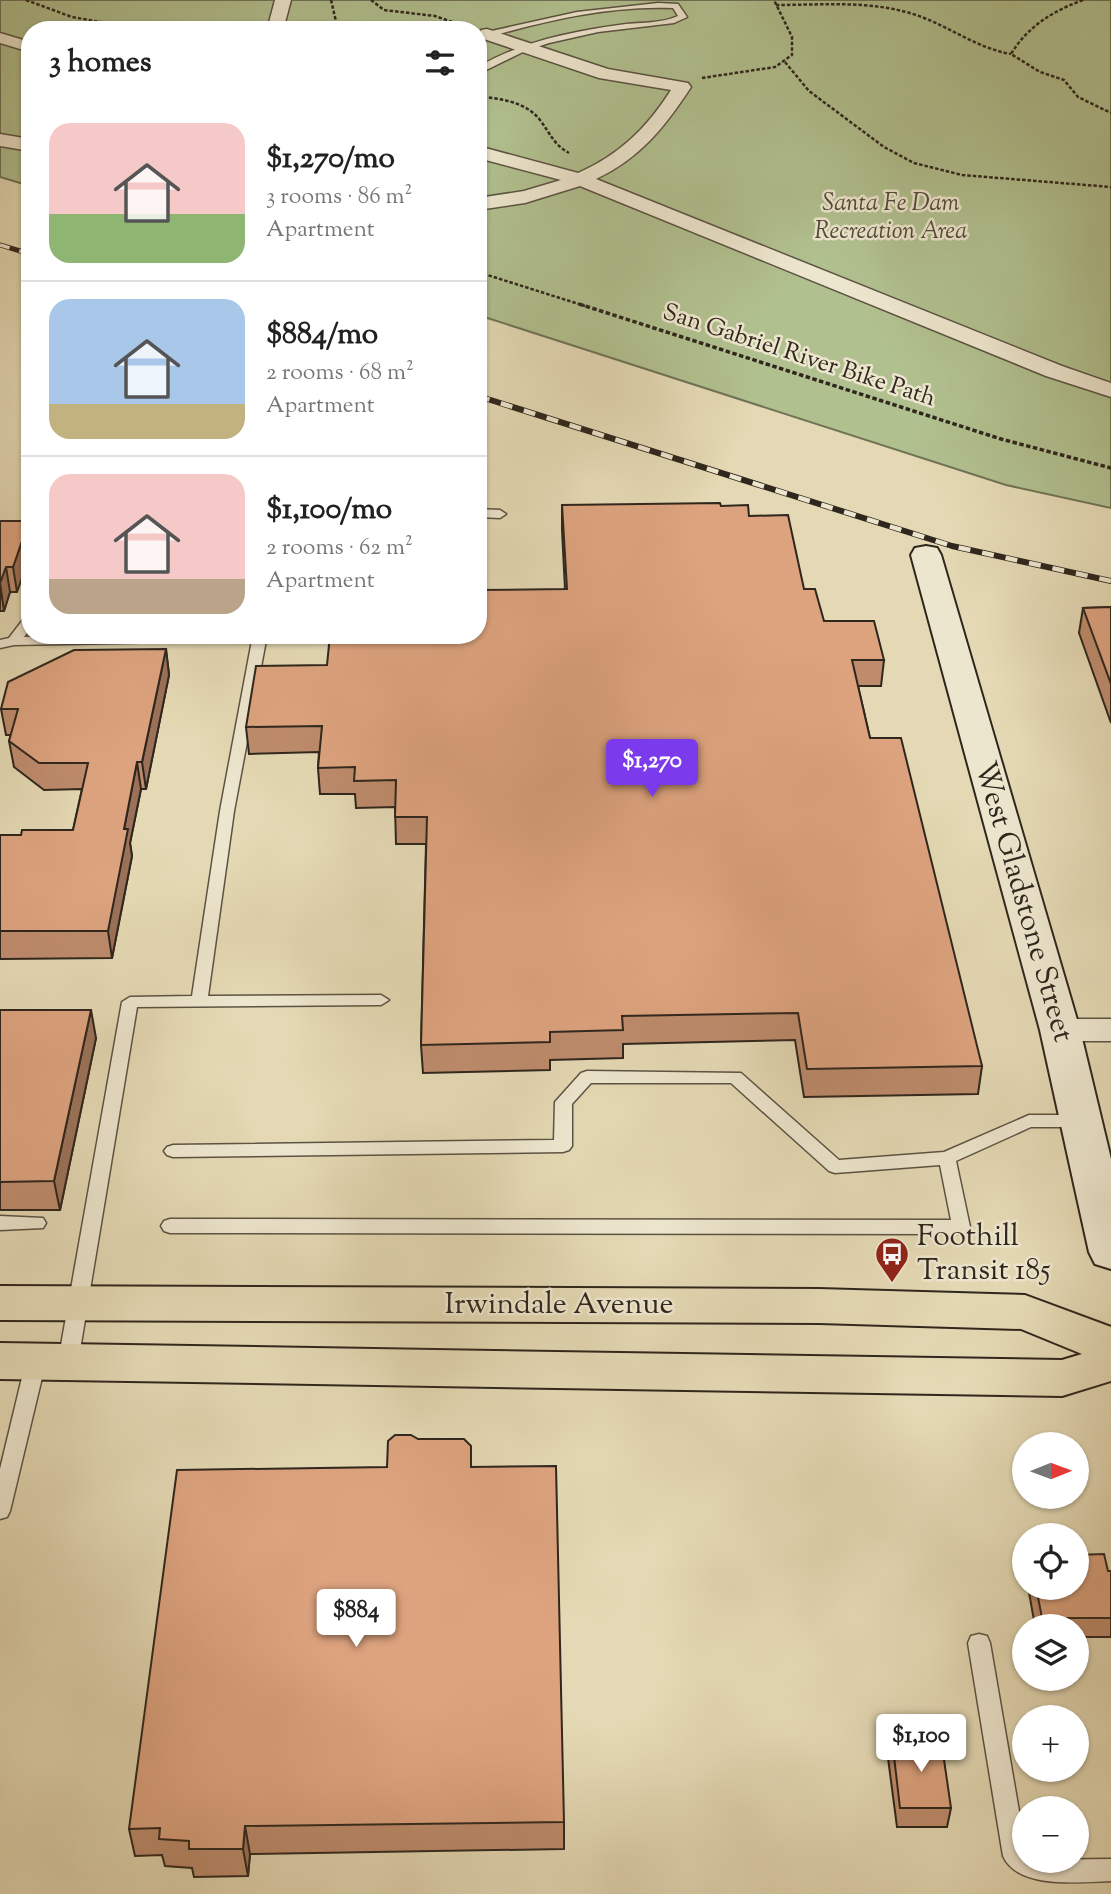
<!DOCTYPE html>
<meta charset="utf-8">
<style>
body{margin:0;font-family:"Sorts Mill Goudy",serif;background:#f6f6f6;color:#222;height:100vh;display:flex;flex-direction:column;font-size:26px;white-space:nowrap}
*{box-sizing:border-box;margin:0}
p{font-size:23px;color:#767676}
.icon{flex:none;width:38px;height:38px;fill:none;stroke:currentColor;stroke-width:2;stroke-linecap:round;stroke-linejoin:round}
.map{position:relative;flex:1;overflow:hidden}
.details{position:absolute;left:21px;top:21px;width:466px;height:623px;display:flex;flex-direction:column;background:#fff;border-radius:28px;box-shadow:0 2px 5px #0004}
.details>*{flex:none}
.needle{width:46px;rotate:89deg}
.controls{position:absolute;left:1012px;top:1432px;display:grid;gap:14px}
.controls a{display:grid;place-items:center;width:77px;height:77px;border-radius:50%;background:#fff;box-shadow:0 2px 5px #0004;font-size:35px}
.price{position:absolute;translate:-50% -60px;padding:0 16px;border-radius:7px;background:#fff;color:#222;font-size:23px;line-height:46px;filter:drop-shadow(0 2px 4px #0008)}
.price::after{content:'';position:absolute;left:50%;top:42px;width:21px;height:16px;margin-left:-10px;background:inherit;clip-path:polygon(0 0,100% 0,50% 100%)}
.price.active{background:#7c3aed;color:#fff}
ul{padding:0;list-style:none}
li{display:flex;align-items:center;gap:21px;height:175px;padding:0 28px}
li+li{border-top:2px solid #e0e0e0}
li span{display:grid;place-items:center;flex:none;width:196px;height:140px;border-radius:21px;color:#555}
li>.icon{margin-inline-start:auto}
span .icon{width:84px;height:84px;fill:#fffc;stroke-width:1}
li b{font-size:30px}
h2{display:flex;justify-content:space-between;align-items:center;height:84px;padding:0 28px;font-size:30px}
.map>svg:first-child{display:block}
</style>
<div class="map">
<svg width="1111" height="1894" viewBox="0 0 1111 1894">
<rect width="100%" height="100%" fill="#e4d9b4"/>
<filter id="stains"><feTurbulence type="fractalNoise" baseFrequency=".00286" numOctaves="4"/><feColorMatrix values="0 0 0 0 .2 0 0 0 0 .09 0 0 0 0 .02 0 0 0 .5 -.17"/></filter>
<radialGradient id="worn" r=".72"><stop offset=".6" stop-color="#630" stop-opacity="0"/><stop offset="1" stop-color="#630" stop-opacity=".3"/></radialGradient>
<polygon fill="#b1c08f" stroke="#707356" stroke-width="2" points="0,0 1111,0 1111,508 1006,485 478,315 478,30 30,30 30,186 0,177"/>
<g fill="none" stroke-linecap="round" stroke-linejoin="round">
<g stroke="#5c5343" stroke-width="3">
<g id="lane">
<path d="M658,3L678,4L687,17L674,23L598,32L549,43L525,51L478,74V67C521,42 569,32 619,25C637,22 661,24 678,16L673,8C608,5 540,22 478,40V34L577,12Z"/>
<polygon points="478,509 500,510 506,514 500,518 478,517"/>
<polygon points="30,616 30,629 24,637 173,635 175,638 168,642 14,645 0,648 0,640 9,638 25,617"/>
<polygon points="253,635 267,635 234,811 208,996 381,995 389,1000 381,1005 137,1007 78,1362 75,1367 68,1369 61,1367 58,1362 122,1002 130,997 192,996 220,811"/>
<polygon points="587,1071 741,1073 839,1160 944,1152 1029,1115 1079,1115 1085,1117 1088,1121 1085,1125 1079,1127 1031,1127 956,1161 970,1227 967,1232 961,1234 170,1233 164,1231 161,1226 164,1221 170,1219 951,1220 940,1165 835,1173 829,1171 731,1083 591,1083 572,1104 572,1146 569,1150 563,1152 173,1157 167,1155 164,1151 167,1147 173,1145 554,1140 555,1102 581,1073"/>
<polygon points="0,1216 43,1218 46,1223 43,1228 0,1230"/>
<polygon points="36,1354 43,1356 46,1361 10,1511 7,1517 0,1519 0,1469 26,1361 29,1356"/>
<path d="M979,1634L987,1636L990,1643L1024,1840V1860L1111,1859V1881C1081,1882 1018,1890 1003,1856L968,1643L971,1636Z"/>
</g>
</g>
<g stroke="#5c5343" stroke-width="3">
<g id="street">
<polygon points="275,0 291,0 283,30 267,30"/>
<path d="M487,29L608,69L688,83L691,87C665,127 640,158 596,179L1062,366L1111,383V397L1046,376L580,186L525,203L478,210V198L524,191L561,180L478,158V146L578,173C619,155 647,128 671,90L599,78L481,38L479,34L481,30Z"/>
<polygon points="0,33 30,42 30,52 0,43"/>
<polygon points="0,134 30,139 30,151 0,146"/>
<polygon points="1060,1019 1111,1019 1111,1041 1060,1041 1048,1038 1044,1030 1048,1022"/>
</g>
</g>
<g stroke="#2f261d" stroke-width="4">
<polygon id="secondary" points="926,546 937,548 941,555 1080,1030 1111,1159 1111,1269 1095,1264 1089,1252 1040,1030 911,555 915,548"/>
</g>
<g stroke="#2f261d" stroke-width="4">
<polygon id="primary" points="0,1286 819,1289 1025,1295 1111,1327 1111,1381 1062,1396 0,1379 0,1343 1062,1360 1082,1354 1021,1329 819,1323 0,1320"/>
</g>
<g stroke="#2f261d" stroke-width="2.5" stroke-dasharray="3.5 2" stroke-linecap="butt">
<polyline points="26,0 72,17 146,30"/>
<polyline points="331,0 338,30"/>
<polyline points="371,0 384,10 435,16 464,26"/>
<path d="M1083,0C1053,11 1028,26 1011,54L1040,72L1064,80L1078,97L1111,113"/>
<path d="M776,5C822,5 872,0 916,15C949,26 976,48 1011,54"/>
<polyline points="435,30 464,27"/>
<polyline points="785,62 809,91 884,147 914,163 962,175 1111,187"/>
<polyline points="702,78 775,67 792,55 792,37 774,0"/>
<path d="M478,96C500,99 525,101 540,120C550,133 553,144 569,153"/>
<polyline points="478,272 585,306"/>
</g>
<polyline stroke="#2f261d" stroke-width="3.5" stroke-dasharray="4.5 2.5" stroke-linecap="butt" points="579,304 1001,439 1111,468"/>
<use href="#lane" fill="#ede6ce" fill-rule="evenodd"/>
<use href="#street" fill="#ede6ce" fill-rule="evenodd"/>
<use href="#secondary" fill="#ede6ce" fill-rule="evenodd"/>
<use href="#primary" fill="#e4d9b4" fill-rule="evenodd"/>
<g stroke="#2f261d" stroke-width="5">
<polyline id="rail-far1" points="0,245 30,254"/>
</g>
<g stroke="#2f261d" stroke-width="6">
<polyline id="rail" points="478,396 952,546 1111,581"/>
</g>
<use href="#rail-far1" stroke="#ede6ce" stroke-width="3.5" stroke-dasharray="10" stroke-linecap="butt"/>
<use href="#rail" stroke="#ede6ce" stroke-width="4.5" stroke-dasharray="12" stroke-linecap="butt"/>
</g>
<g fill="#be8c6d" stroke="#2f261d" stroke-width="2">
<polygon points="562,505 721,506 749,516 804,589 824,621 884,660 881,686 858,686 870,738 982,1066 978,1094 804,1097 795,1040 623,1044 623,1058 550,1060 550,1070 423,1073 421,1045 426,844 396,844 395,807 356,808 355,794 320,794 318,768 319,752 249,754 246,727 327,665 565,589 562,530"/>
<polygon points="0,521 29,521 17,592 10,592 4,611 0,611"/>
<polygon points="1111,607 1111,723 1079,633 1083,608"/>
<polygon points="166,649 169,675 146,789 141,789 130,843 132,856 112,958 0,959 0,835 21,835 73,830 82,789 44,790 14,767 9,741 11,735 6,735 1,709"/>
<polygon points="0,1010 96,1038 60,1210 0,1210"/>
<polygon points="418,1439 472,1467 564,1822 564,1849 250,1854 248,1876 194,1877 192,1868 165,1866 162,1855 135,1856 129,1829 387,1467"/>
<polygon points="1108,1571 1111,1571 1111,1637 1076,1637 1076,1626 1035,1626 1028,1587 1076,1587"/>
<polygon points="892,1739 951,1808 947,1827 897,1827 888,1758"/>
</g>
<g fill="#9b7259" stroke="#2f261d" stroke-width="2">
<polygon points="29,521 30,556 17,592 13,567"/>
<polygon points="6,567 10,592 4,611 0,583"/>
<polygon points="166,649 169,675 146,789 142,762"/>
<polygon points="137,762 141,789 130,843 132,856 112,958 108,931 124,829"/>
<polygon points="91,1010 96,1038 60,1210 54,1181"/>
<polygon points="245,1826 250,1854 248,1876 243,1849"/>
</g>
<g fill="#dda37f" stroke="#2f261d" stroke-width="2">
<polygon points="720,503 721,506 748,505 749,516 788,515 804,589 815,589 824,621 874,621 884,660 852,660 870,738 901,738 982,1066 807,1069 798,1013 622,1016 623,1030 550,1032 550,1042 421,1045 427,817 395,817 396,780 354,781 355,767 318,768 322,726 246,727 256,666 327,665 330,635 478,635 478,590 567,589 562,505"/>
<polygon points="0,521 29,521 13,567 6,567 0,583"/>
<polygon points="1111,607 1111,684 1083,608"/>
<polygon points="166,649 142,762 137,762 124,829 128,829 108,931 0,931 0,835 21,835 22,830 73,830 88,763 39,763 9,741 18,709 1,709 8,682 74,650"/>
<polygon points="0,1010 91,1010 54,1181 0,1182"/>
<polygon points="395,1435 411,1435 418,1439 464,1439 471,1446 471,1467 556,1466 564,1822 245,1826 243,1849 189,1849 189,1841 159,1839 160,1828 129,1829 177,1470 387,1467 388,1441"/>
<polygon points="1104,1554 1108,1571 1111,1571 1111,1618 1042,1618 1036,1587 1076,1587 1076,1555"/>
<polygon points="892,1739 941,1739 951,1808 900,1808"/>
</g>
<defs>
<g id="bus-pin" transform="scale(1.75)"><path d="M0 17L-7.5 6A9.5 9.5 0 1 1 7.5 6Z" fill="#8f2418" stroke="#ede6ce"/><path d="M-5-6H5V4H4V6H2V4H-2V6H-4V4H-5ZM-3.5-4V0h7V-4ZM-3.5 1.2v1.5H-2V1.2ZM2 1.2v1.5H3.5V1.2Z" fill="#fff"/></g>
</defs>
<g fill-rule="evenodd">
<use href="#bus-pin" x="892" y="1254"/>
</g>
<g text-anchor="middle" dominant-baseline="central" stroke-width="5" stroke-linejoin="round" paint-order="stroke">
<g font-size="24" font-style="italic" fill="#504c3a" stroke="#ede6ce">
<text x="891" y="204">Santa Fe Dam<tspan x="891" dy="28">Recreation Area</tspan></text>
</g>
<g font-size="24" fill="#2f261d" stroke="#ede6ce">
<text transform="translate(799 356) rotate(18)">San Gabriel River Bike Path</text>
</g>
<g font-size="30" fill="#2f261d" stroke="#ede6ce">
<text transform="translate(1023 902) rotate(74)">West Gladstone Street</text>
<text x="559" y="1305">Irwindale Avenue</text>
</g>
<g font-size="30" fill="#2f261d" stroke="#ede6ce" text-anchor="start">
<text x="917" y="1237">Foothill<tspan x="917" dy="34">Transit 185</tspan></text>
</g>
</g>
<rect width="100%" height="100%" filter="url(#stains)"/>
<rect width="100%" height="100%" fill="url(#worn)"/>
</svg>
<div class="controls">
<a><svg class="needle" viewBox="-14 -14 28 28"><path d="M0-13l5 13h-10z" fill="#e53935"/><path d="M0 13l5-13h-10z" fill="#767676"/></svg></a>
<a><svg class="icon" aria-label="locate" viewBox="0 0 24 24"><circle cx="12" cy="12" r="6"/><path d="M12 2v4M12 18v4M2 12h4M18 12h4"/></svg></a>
<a><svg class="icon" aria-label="layers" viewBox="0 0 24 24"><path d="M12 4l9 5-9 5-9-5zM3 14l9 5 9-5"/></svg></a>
<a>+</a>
<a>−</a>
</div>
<b class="price active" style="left:652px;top:799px">$1,270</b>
<b class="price" style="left:356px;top:1649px">$884</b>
<b class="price" style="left:921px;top:1774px">$1,100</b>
<section class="details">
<h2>3 homes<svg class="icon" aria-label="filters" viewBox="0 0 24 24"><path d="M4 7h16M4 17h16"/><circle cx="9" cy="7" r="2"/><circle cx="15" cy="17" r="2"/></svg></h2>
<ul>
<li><span style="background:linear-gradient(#f6c9c9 65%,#8fb573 0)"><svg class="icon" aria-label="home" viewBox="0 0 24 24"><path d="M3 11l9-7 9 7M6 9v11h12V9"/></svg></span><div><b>$1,270/mo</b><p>3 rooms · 86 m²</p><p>Apartment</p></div></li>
<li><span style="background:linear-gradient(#a9c7e8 75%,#c2b280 0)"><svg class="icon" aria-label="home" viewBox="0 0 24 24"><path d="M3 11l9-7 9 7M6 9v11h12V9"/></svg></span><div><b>$884/mo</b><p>2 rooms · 68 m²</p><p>Apartment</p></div></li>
<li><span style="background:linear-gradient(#f6c9c9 75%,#b9a48a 0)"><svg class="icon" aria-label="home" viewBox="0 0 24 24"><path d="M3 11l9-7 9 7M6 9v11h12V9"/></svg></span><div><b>$1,100/mo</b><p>2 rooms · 62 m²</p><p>Apartment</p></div></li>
</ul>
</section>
</div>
